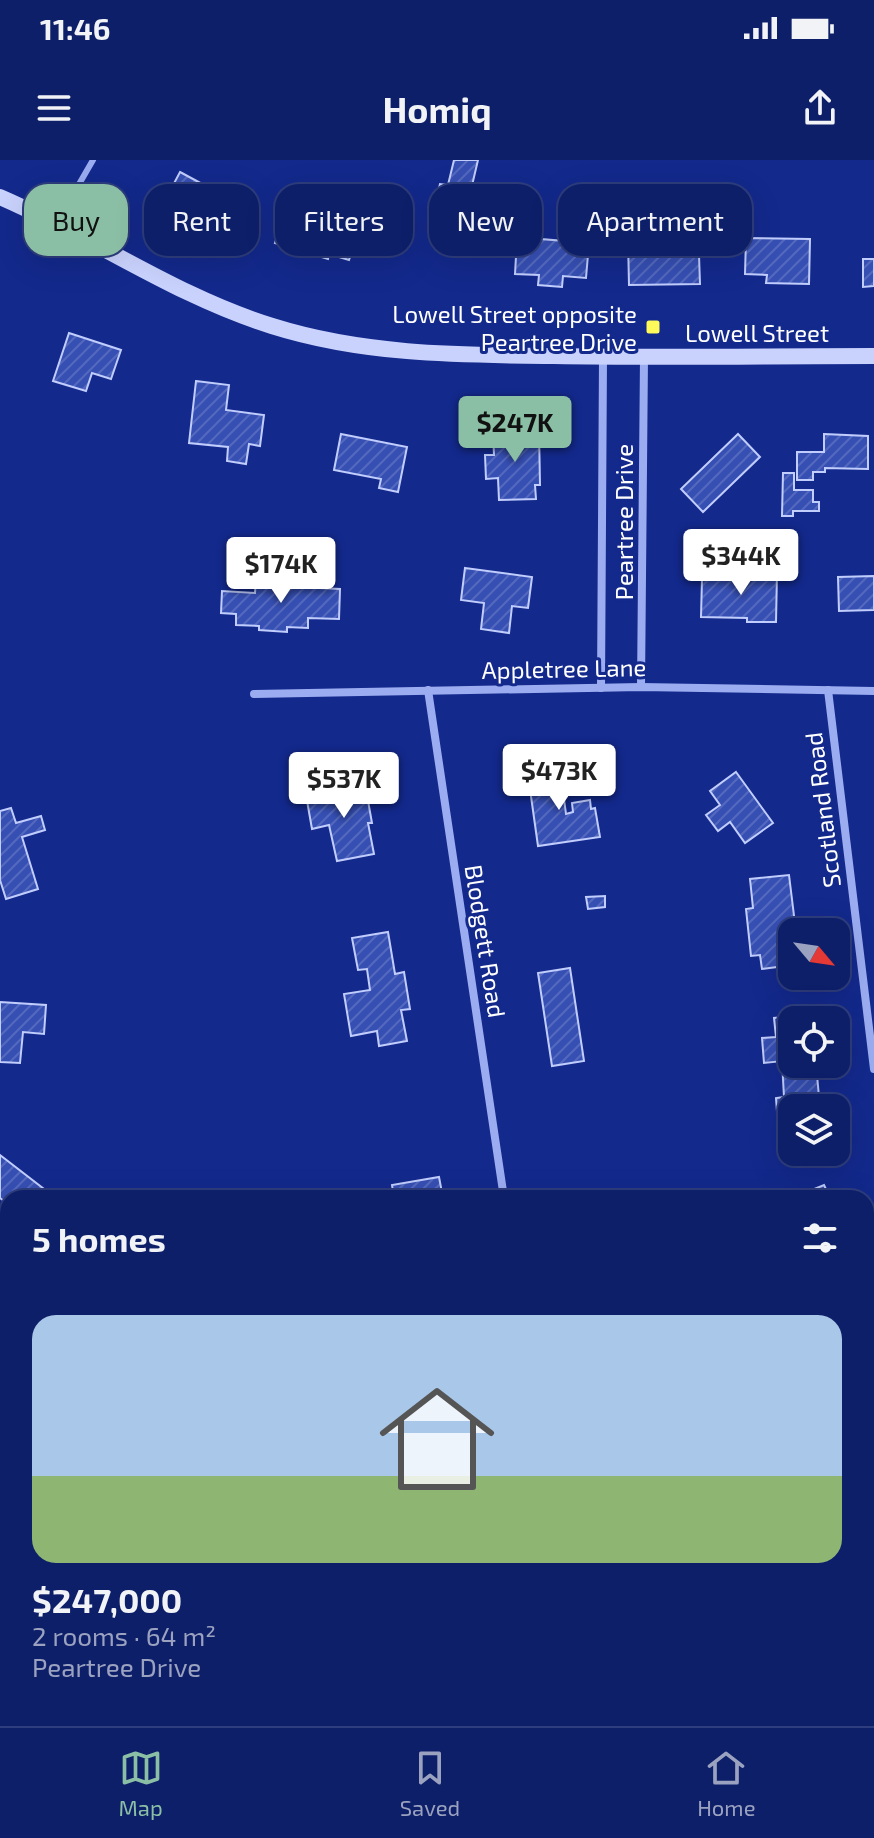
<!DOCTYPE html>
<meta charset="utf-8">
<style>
body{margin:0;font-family:"Exo 2",sans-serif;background:#1c2c71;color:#f1f3f6;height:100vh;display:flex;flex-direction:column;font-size:30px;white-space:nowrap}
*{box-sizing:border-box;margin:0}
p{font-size:26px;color:#9ba2c0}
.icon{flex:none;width:44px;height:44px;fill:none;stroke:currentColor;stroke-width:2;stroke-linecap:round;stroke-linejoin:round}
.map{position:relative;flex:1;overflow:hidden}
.side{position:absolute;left:0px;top:1030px;width:874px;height:536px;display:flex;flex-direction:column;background:#0e1f69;border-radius:24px 24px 0 0;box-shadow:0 8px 32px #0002,0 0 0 2px #2e3d7d}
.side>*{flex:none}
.banner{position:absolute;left:24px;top:24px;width:826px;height:72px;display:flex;gap:16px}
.needle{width:52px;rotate:119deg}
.controls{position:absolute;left:778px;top:758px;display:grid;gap:16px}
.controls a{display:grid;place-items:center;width:72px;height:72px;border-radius:16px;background:#0e1f69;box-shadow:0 8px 32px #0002,0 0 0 2px #2e3d7d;font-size:40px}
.price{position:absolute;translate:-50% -68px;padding:0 18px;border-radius:8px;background:#fff;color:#222;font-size:26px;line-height:52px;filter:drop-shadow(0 2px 4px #0008)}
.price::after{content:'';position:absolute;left:50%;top:48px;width:24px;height:18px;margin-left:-12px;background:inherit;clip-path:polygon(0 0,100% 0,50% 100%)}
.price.selected{background:#8abfa5;color:#111}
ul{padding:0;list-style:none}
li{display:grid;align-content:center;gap:16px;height:424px;padding:0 32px}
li+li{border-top:2px solid #2e3d7d}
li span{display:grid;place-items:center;height:248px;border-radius:24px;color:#555}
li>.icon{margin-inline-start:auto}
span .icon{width:144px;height:144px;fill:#fffc;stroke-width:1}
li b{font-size:34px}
h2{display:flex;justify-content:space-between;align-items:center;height:96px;padding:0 32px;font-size:34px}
.pill{padding:0 28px;border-radius:24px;background:#0e1f69;box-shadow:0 8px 32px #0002,0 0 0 2px #2e3d7d;font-size:28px;line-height:72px}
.pill.selected{background:#8abfa5;color:#111}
.status{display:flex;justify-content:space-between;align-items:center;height:56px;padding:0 40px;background:#0e1f69;direction:ltr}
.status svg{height:22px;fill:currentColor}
header{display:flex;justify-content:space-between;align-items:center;height:104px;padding:0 32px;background:#0e1f69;font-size:36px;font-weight:700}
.dock{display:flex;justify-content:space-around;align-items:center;height:112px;border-top:2px solid #2e3d7d;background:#0e1f69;font-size:22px;color:#9ba2c0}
.dock a{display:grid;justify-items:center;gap:4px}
.dock .selected{color:#8abfa5}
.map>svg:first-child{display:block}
</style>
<div class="status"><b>11:46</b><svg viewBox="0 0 49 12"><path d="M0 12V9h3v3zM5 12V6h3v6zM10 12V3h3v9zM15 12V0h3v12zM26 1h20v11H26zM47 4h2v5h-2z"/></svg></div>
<header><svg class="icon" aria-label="menu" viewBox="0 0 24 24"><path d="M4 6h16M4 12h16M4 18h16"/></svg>Homiq<svg class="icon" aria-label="share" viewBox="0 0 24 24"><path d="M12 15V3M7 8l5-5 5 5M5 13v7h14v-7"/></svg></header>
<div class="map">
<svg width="874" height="1566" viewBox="0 0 874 1566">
<defs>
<pattern id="building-hatch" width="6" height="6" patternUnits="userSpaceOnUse" patternTransform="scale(2)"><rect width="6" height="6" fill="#364fb3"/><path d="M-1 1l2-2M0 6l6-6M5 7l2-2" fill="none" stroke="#5469be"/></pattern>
</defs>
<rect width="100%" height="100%" fill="#13298c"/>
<g fill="url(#building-hatch)" stroke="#c1cdfc" stroke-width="2">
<polygon points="454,0 478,0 470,34 483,37 474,74 460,71 458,79 444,76 446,68 430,64 440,24 448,25"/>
<polygon points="180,12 245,47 228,80 162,46"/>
<polygon points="301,43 318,48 315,58 353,70 349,81 355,82 349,100 329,94 328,99 275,83 285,51 297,55"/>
<polygon points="528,72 541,73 541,79 589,83 586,118 563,116 562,127 538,125 539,115 515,114 517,79 528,80"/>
<polygon points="746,78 810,79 809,124 766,123 767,115 745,114"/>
<polygon points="658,79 659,91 686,91 687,95 699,95 700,124 629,125 628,80"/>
<polygon points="863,99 874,99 874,126 863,127"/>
<polygon points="69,173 121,190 111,219 92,213 86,231 53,221"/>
<polygon points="196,221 229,225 226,250 264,255 260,286 249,284 246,304 227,301 228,287 189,283"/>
<polygon points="539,270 540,325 535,325 536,339 499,340 498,318 486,319 485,295 494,295 493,272"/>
<polygon points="341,274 407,287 398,332 379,328 381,319 334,310"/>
<polygon points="738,274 760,297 703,352 681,329"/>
<polygon points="824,274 868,276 868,309 825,308 825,312 813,312 813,320 797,320 797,292 824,292"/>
<polygon points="783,313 794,313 794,330 813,330 813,342 819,342 819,351 793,351 793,356 782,356"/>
<polygon points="465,408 532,417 528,448 512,446 509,473 481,469 484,443 461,440"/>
<polygon points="735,412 777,413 776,462 747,462 747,458 701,457 702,419 734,420"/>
<polygon points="874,416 874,450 839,451 838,417"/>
<polygon points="256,419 299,421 299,427 340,429 339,459 308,458 308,468 287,467 287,472 259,470 259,466 236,465 236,454 221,453 222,431 255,433"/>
<polygon points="560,610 566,654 573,652 572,643 590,640 591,649 595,648 600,677 538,686 528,615"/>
<polygon points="736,612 773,663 745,683 730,662 718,671 706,655 720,645 710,631"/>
<polygon points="365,624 372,663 368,663 374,694 337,701 329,665 312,669 306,635"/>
<polygon points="11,648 16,663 41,656 45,670 22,677 38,729 6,739 0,720 0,651"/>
<polygon points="789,715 796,772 792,772 792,805 762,809 760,795 751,796 746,749 753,748 750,719"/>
<polygon points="605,736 605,747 588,749 586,737"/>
<polygon points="388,772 395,814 404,812 410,849 401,850 407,881 379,886 377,871 351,876 344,834 370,830 367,809 358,810 352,778"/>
<polygon points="570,808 584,901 552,906 538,813"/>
<polygon points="0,842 46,845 44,874 23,872 20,903 0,902"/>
<polygon points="805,855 805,860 792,860 792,904 816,904 819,937 815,937 816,948 792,948 792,964 778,965 776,938 784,937 782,901 764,903 762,878 776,877 774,858"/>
<polygon points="0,995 44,1029 37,1038 8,1038 8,1044 0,1038"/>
<polygon points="439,1017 443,1038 394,1038 392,1025"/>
<polygon points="824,1025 830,1038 792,1038"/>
<polygon points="6,1149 8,1151 8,1203 2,1208 0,1206 0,1154"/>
<polygon points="866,1409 874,1410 874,1452 866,1451"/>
<polygon points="8,1507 8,1554 0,1558 0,1511"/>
<polygon points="537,1558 577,1558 581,1566 542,1566"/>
</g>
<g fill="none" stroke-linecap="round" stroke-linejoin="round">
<polyline stroke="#9bacf1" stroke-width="6" points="56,64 93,0"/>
<g stroke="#9bacf1" stroke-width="8">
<polyline points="641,527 644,197"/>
<polyline points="601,528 603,197"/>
<polyline points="428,530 504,1038"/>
<polyline points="828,530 874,909"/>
<polyline points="254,534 641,527 874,531"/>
<polyline points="0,1373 8,1388"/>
<polyline points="866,1546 874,1545"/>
<polyline points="103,1558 107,1566"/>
<polyline points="729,1558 738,1566"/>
<polyline points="809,1566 830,1558"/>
</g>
<path stroke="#c9d2fc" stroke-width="16" d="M0,37C93,77 175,136 272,166C364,195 459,195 554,196C660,198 767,196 874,196"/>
</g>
<rect fill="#fff95a" stroke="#13298c" stroke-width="3" x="645" y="159" width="16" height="16" rx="4"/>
<g text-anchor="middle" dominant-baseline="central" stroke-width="6" stroke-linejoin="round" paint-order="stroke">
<g font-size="24" fill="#fff" stroke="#13298c" text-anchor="end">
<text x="637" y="153">Lowell Street opposite<tspan x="637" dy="28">Peartree Drive</tspan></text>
</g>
<g font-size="24" fill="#fff" stroke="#13298c">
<text x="757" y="172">Lowell Street</text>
<text transform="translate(623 362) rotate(-90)">Peartree Drive</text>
<text transform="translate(564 508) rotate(-1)">Appletree Lane</text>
<text transform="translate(822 650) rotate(-97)">Scotland Road</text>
<text transform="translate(486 781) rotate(81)">Blodgett Road</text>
</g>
</g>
</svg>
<div class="controls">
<a><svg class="needle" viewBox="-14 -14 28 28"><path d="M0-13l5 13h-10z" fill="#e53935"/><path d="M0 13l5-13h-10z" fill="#9ba2c0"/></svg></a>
<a><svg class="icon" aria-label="locate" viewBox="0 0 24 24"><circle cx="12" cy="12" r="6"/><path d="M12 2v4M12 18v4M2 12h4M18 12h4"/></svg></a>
<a><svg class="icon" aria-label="layers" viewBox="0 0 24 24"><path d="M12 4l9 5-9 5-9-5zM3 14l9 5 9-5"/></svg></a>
</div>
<b class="price selected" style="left:515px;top:304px">$247K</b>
<b class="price" style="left:741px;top:437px">$344K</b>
<b class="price" style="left:281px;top:445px">$174K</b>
<b class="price" style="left:559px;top:652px">$473K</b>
<b class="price" style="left:344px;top:660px">$537K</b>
<div class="banner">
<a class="pill selected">Buy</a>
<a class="pill">Rent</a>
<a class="pill">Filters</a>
<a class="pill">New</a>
<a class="pill">Apartment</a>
</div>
<section class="side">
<h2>5 homes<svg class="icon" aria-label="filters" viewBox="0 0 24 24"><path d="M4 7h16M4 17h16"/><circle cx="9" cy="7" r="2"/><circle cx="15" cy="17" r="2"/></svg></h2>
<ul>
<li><span style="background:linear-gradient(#a9c7e8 65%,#8fb573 0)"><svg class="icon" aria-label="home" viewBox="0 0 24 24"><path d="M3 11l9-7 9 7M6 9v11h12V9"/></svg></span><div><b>$247,000</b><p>2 rooms · 64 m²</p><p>Peartree Drive</p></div></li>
</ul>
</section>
</div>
<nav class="dock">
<a class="selected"><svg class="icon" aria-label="map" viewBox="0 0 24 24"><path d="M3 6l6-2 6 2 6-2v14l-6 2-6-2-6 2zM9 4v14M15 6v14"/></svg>Map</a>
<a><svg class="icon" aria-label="saved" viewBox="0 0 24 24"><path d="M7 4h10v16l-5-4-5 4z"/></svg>Saved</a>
<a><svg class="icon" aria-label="home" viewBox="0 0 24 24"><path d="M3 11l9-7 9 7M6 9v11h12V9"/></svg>Home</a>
</nav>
